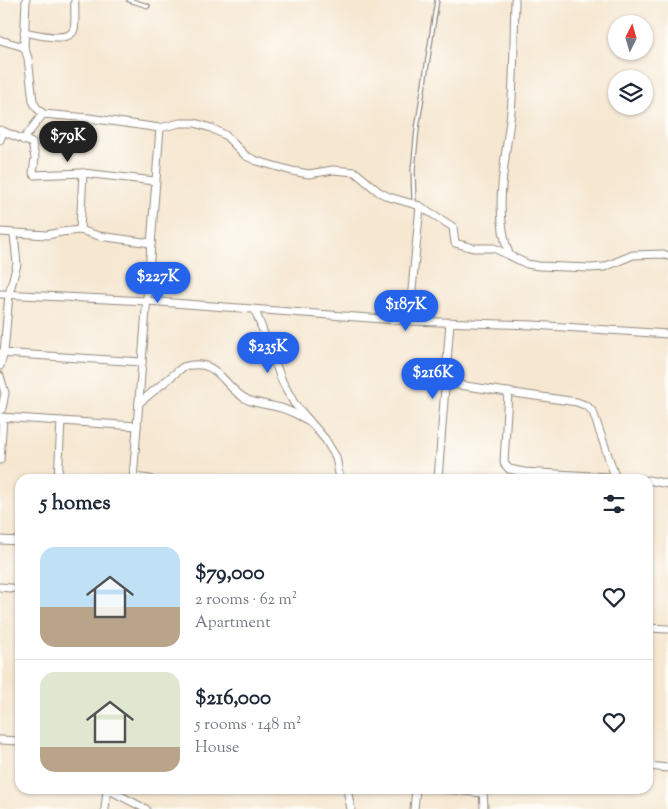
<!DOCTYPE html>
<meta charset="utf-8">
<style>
body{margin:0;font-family:"Sorts Mill Goudy",serif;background:#f6f6f7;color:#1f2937;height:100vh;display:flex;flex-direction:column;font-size:19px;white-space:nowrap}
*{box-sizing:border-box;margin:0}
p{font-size:16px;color:#747a83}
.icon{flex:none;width:28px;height:28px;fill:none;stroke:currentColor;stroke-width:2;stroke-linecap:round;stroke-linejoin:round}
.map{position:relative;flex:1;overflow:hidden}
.details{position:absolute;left:15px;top:474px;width:638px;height:320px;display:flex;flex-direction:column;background:#fff;border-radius:15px;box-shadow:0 1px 4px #0004}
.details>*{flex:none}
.needle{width:32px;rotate:5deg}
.buttons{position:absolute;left:608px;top:15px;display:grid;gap:10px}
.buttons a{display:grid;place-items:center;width:45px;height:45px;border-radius:50%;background:#fff;box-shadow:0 1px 4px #0004;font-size:25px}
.price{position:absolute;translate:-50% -42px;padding:0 11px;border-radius:18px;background:#2563eb;color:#fff;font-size:16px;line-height:32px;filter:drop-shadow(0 1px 2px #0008)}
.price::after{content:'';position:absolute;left:50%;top:30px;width:15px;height:11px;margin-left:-8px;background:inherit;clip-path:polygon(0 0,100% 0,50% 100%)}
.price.selected{background:#222;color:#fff}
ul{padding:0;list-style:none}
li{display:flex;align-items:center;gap:15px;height:125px;padding:0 25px}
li+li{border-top:1px solid #e0e1e3}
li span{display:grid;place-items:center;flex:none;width:140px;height:100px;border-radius:15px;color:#555}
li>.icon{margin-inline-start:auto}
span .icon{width:60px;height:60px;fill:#fffc;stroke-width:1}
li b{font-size:21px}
h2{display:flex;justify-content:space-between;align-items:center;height:60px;padding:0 25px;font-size:21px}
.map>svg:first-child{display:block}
</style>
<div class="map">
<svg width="668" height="809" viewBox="0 0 668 809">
<rect width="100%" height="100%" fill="#fdfcf7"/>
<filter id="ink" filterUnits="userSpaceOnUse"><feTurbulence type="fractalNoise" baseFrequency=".02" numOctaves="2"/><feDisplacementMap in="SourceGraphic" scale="10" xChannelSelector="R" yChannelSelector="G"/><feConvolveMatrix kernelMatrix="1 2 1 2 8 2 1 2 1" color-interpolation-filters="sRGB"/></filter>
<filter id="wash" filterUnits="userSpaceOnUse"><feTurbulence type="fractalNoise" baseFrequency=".0096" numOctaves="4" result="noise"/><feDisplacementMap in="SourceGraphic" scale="20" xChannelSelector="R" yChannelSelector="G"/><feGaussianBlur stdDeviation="1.12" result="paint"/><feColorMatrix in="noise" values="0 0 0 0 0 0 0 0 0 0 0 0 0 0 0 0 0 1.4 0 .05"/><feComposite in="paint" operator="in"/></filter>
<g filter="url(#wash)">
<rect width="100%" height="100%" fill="#f6e7d1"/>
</g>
<g filter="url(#ink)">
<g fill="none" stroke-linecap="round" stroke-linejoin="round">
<g stroke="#90897e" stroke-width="5.5">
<g id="lane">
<polyline points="129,0 148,6"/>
<polyline points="414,203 413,170 417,129 437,0"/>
</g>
</g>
<g stroke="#90897e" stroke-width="9">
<g id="street">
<path d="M24,32C36,34 70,44 74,29C76,20 74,9 75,0"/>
<polyline points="0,40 24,47 28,58 33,101 36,107 43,114 89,118 160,128 180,123 195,123 211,128 225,135 246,156 257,161 292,171 309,174 333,170 355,172 379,192 389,197 420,206 453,227 455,243 473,248 494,248 527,264 539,266 591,268 604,267 633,255 663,254 668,256"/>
<polyline points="24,47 26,0"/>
<polyline points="0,130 32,143 35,158 33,173 34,175 83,173 155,181"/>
<polyline points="0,140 3,132"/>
<polyline points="23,140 43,114"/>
<polyline points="80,230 83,173"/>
<polyline points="0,232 47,235 62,232 80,230 99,236 151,243"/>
<path d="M509,254C491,205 509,150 512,99C514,66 514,33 515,0"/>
<polyline points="0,294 147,301 409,321 533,325 668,334"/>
<polyline points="255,310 282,381 294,403 325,439 336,457 340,479"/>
<polyline points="409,321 420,206"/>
<polyline points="0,353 142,362"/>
<polyline points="0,366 4,353 9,294 17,264 14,234"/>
<polyline points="0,376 5,393 2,409 0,410"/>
<polyline points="445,383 577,402 587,406 593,412 616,479"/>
<polyline points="508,392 504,463 509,469 524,472 641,479"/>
<path d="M139,403L183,367C220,356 222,388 248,400C258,404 270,405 281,408C291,411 300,416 309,421"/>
<polyline points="0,417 137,426"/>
<polyline points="0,460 3,418"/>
<polyline points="133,477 150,479"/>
<polyline points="58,479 61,421"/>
<polyline points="133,479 160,128"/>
<polyline points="438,479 450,322"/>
<polyline points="648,480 668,484"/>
<polyline points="0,540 20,541"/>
<polyline points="0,587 20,589"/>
<polyline points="648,628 668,629"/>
<polyline points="0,740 20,741"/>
<polyline points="648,766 668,768"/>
<polyline points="107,789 146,809"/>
<polyline points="347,789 351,809"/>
<polyline points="445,789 483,793"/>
<polyline points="483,789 484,809"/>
<polyline points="105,809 107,789"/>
<polyline points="414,809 416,789"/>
</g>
</g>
<use href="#lane" stroke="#fff" stroke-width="3"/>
<use href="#street" stroke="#fff" stroke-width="7"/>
</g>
</g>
</svg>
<div class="buttons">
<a><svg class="needle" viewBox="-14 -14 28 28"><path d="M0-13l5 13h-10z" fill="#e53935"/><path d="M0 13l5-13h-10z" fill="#747a83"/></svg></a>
<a><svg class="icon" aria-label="layers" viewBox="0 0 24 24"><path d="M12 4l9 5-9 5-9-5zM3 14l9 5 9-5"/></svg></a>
</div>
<b class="price selected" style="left:68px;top:163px">$79K</b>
<b class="price" style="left:158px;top:304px">$227K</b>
<b class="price" style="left:406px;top:332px">$187K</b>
<b class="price" style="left:268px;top:374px">$235K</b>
<b class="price" style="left:433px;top:400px">$216K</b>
<section class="details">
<h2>5 homes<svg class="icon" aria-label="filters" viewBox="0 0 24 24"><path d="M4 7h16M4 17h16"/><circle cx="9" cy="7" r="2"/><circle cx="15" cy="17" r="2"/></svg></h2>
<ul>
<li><span style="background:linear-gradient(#bfe0f5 60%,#b9a48a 0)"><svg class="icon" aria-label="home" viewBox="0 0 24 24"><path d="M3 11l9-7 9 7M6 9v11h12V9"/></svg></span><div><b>$79,000</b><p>2 rooms · 62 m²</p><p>Apartment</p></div><svg class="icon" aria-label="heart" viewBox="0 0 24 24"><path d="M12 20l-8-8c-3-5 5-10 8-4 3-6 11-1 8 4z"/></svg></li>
<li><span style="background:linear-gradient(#dfe7d0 75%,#b9a48a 0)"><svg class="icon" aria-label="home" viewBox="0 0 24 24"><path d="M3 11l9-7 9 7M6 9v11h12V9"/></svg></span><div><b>$216,000</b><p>5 rooms · 148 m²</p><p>House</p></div><svg class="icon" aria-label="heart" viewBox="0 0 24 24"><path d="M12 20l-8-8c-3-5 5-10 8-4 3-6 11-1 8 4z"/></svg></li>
</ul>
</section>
</div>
